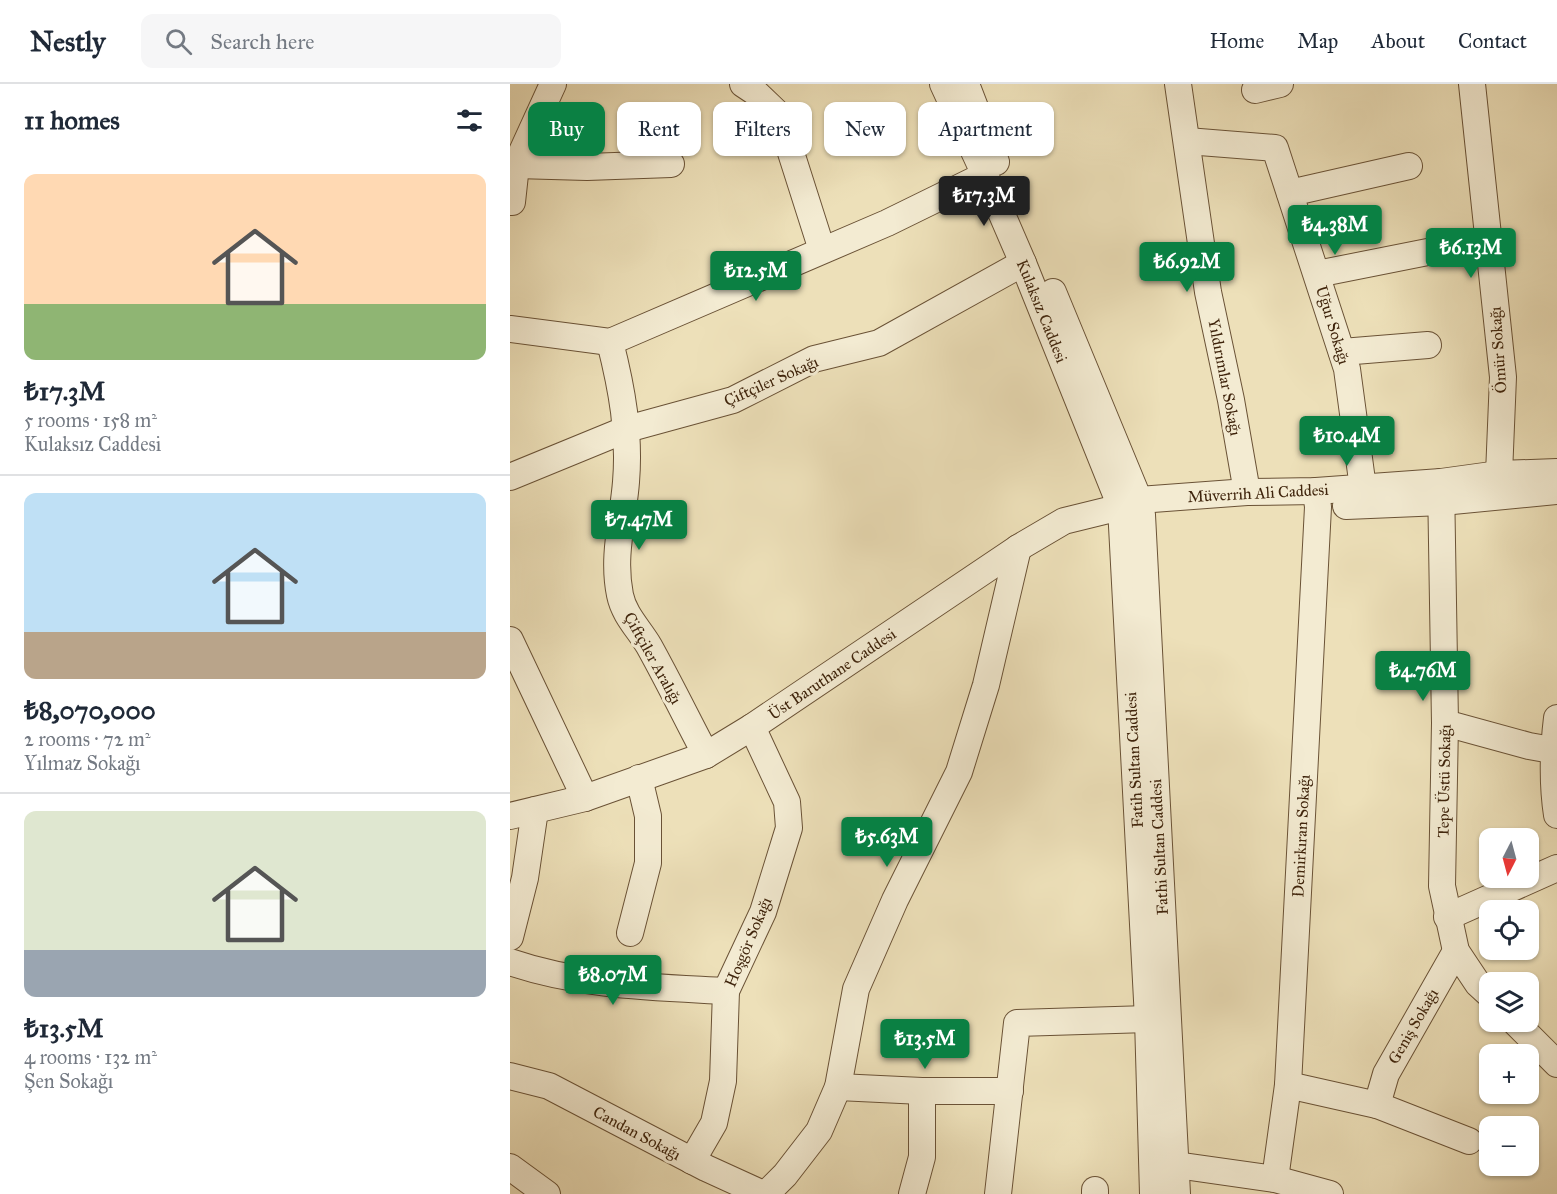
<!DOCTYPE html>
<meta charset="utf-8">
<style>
body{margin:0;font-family:"IM FELL Great Primer",serif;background:#f6f6f7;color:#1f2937;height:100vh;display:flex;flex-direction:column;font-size:22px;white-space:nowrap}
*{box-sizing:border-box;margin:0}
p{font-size:20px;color:#747a83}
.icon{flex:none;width:33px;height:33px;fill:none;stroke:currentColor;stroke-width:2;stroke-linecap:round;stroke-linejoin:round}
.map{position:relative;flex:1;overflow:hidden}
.panel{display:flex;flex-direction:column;background:#fff;width:510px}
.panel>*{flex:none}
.top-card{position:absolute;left:18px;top:18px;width:570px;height:54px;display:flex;gap:12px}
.needle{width:39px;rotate:186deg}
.tools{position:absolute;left:969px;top:744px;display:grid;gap:12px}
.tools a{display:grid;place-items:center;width:60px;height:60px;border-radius:12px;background:#fff;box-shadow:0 2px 4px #0004;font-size:30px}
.price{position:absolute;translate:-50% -51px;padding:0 14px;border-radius:6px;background:#0b8043;color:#fff;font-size:20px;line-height:39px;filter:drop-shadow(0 2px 3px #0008)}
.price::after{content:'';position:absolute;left:50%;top:36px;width:18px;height:14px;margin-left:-9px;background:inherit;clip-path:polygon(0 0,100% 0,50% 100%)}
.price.selected{background:#222;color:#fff}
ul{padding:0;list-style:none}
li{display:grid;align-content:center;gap:12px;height:318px;padding:0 24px}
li+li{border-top:2px solid #e0e1e3}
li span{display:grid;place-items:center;height:186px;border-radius:12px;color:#555}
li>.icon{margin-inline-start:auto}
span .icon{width:108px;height:108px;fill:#fffc;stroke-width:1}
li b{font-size:26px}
h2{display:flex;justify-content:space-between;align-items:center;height:72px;padding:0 24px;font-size:26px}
.tag{padding:0 21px;border-radius:12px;background:#fff;box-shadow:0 2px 4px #0004;font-size:21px;line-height:54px}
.tag.selected{background:#0b8043;color:#fff}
header{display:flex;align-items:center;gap:36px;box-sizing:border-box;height:84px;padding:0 30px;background:#fff;border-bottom:2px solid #e0e1e3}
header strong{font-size:28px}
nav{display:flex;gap:33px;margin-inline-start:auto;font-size:21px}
.search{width:420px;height:54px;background:#f6f6f7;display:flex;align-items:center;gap:15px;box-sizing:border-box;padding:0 21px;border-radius:12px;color:#747a83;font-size:22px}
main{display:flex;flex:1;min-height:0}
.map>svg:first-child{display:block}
</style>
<header>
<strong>Nestly</strong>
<div class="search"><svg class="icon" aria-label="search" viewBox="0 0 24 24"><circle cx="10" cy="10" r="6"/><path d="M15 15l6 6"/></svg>Search here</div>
<nav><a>Home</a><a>Map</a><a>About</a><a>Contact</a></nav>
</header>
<main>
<section class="panel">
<h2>11 homes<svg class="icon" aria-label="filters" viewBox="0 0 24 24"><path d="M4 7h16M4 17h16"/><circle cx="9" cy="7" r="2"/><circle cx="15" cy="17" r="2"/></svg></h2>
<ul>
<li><span style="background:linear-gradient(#ffd9b3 70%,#8fb573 0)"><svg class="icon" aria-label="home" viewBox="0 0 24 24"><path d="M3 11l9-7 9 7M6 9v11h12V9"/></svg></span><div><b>₺17.3M</b><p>5 rooms · 158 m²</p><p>Kulaksız Caddesi</p></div></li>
<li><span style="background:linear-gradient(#bfe0f5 75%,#b9a48a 0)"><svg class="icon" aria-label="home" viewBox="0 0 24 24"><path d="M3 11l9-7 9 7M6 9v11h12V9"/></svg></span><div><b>₺8,070,000</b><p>2 rooms · 72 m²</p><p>Yılmaz Sokağı</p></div></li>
<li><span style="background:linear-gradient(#dfe7d0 75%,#9aa5b1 0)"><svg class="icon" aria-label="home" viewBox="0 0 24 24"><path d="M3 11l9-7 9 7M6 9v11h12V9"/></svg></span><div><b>₺13.5M</b><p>4 rooms · 132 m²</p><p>Şen Sokağı</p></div></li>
</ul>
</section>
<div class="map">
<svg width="1047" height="1110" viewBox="0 0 1047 1110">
<rect width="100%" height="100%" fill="#ede0b9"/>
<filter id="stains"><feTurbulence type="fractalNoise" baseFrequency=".00333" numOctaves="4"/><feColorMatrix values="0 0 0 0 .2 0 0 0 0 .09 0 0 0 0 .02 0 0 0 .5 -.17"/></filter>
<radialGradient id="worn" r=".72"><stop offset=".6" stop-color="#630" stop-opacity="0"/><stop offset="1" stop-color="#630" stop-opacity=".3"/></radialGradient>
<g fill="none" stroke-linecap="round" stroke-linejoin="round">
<g stroke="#6a5236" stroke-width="28">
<g id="street">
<polyline points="233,0 245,8 269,31 312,166"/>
<polyline points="433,0 475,91 513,179 611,423 638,935 643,1110"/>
<polyline points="456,0 486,78"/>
<polyline points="668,0 698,208 721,316 737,408"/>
<polyline points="962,0 993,293 989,390"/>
<polyline points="745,6 770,0"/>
<polyline points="677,57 765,64 837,285 853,404"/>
<polyline points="6,81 77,83 161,80"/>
<polyline points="780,109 899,82"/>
<polyline points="0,118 2,118 6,81 43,0"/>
<polyline points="807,190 978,156"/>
<polyline points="543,208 629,416 632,431 667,1110"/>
<polyline points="0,245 100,258 377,139 475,91"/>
<path d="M100,258C112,305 120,350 116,398C113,436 102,472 110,511C114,531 129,545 139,562C159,598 177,635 196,671"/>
<polyline points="832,268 918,261"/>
<polyline points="0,393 117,345 223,316 304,275 369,259 513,179"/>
<polyline points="931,398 935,639 932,802 946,867 968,900 980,911"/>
<polyline points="836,422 932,418 1047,407"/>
<polyline points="0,556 75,714"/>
<path d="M1047,634C1043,667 1042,698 1047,731"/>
<polyline points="935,639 1019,662 1047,667"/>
<polyline points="0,732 75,714 196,671 242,643 508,464 554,437 611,423 629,416 737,408 806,407 931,398 989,390 1047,388"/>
<polyline points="937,833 1047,784"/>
<polyline points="120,849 138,779 138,732 129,694"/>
<polyline points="0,853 15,794 25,726"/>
<path d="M0,878C70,902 143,903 216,907"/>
<polyline points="1005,938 1047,980"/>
<polyline points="0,992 39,1002 196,1084 253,1110"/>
<polyline points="778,1001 867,1021 959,1057"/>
<polyline points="328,1003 412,1007 500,1007"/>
<polyline points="867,1021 876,990 946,867"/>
<polyline points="182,1077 204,1039 213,997 216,907 253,828 279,744 277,718 242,643"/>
<polyline points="666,1081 765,1095 820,1110"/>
<polyline points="0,1083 37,1110"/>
<polyline points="765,1095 778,1001 808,423 806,407"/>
<polyline points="256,1110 275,1091 309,1047 328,1003 346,905 385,816 449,688 476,601 508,464"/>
<polyline points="402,1110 412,1073 412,1007"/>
<polyline points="488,1110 507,939 638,935"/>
<polyline points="585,1110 585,1106"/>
</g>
</g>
<use href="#street" stroke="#f3ebd2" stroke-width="26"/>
</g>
<g text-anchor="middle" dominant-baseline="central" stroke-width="6" stroke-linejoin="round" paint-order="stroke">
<g font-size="16" fill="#3e230b" stroke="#f3ebd2">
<text transform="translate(532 227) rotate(68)">Kulaksız Caddesi</text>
<text transform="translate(823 241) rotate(73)">Uğur Sokağı</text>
<text transform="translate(988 266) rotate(-94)">Ömür Sokağı</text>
<text transform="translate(715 293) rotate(79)">Yıldırımlar Sokağı</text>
<text transform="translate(261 297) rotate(-24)">Çiftçiler Sokağı</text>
<text transform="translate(748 409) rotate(-3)">Müverrih Ali Caddesi</text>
<text transform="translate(143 574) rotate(61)">Çiftçiler Aralığı</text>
<text transform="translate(322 590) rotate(-34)">Üst Baruthane Caddesi</text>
<text transform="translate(624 676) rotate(-93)">Fatih Sultan Caddesi</text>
<text transform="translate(934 697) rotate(-89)">Tepe Üstü Sokağı</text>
<text transform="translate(791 752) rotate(-87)">Demirkıran Sokağı</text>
<text transform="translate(649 763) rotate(-93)">Fathi Sultan Caddesi</text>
<text transform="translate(238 858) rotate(-67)">Hoşgör Sokağı</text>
<text transform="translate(903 942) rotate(-60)">Geniş Sokağı</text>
<text transform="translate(127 1049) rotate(28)">Candan Sokağı</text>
</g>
</g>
<rect width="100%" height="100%" filter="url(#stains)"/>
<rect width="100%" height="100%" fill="url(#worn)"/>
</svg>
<div class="tools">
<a><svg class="needle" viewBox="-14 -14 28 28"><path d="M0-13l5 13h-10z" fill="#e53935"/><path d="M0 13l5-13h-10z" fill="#747a83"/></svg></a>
<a><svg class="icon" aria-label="locate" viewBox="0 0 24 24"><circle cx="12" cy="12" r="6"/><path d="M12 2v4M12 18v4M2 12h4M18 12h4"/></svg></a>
<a><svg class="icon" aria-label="layers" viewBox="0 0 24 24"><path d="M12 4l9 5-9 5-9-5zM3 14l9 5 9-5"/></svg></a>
<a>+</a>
<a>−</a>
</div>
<b class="price selected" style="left:474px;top:143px">₺17.3M</b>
<b class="price" style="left:825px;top:172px">₺4.38M</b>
<b class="price" style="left:961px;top:195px">₺6.13M</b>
<b class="price" style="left:677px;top:209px">₺6.92M</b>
<b class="price" style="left:246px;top:218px">₺12.5M</b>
<b class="price" style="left:837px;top:383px">₺10.4M</b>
<b class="price" style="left:129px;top:467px">₺7.47M</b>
<b class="price" style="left:913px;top:618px">₺4.76M</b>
<b class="price" style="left:377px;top:784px">₺5.63M</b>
<b class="price" style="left:103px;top:922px">₺8.07M</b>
<b class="price" style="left:415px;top:986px">₺13.5M</b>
<div class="top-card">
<a class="tag selected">Buy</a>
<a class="tag">Rent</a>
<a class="tag">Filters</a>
<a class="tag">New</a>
<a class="tag">Apartment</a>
</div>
</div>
</main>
